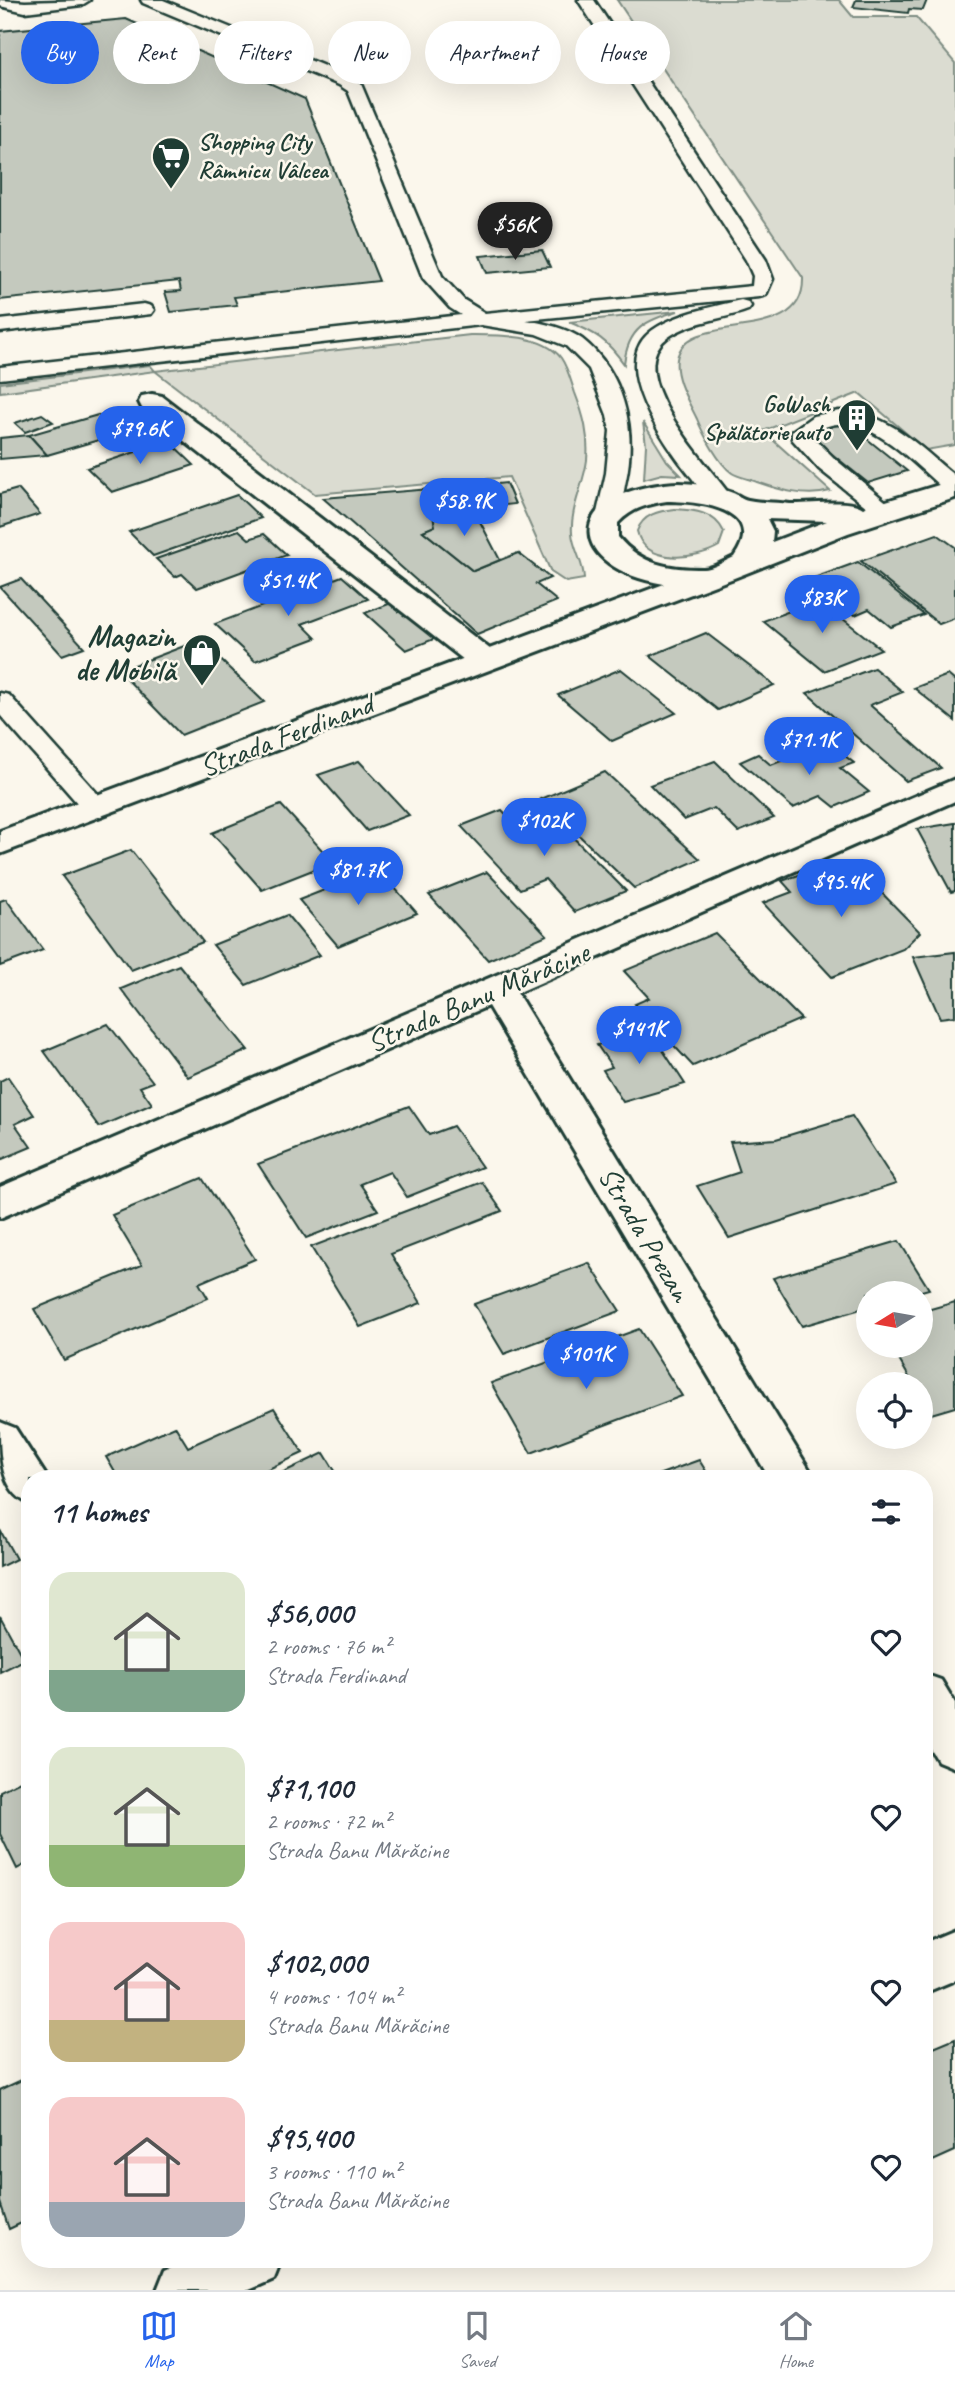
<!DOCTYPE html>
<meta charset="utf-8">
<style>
body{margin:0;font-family:Caveat,sans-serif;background:#f6f6f7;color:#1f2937;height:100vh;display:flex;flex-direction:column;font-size:26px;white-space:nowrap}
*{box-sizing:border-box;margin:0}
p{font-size:23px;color:#747a83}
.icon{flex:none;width:38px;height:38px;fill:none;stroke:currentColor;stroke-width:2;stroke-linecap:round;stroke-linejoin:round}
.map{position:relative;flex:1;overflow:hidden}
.details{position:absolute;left:21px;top:1470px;width:912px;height:798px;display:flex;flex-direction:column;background:#fff;border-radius:28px;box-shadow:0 7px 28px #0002}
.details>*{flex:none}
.guide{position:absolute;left:21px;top:21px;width:914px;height:63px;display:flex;gap:14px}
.needle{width:46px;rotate:259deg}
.buttons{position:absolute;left:856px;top:1281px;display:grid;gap:14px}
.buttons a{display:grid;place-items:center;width:77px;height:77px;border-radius:50%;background:#fff;box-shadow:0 7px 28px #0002;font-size:35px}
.price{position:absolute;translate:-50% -60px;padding:0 16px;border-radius:24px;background:#2563eb;color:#fff;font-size:23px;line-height:46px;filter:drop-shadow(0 2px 4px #0008)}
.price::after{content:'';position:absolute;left:50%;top:42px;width:21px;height:16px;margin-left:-10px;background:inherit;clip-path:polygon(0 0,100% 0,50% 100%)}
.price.selected{background:#222;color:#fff}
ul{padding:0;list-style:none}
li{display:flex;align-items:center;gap:21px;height:175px;padding:0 28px}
li span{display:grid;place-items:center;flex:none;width:196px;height:140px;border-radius:21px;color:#555}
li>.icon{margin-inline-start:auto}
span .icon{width:84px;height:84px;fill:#fffc;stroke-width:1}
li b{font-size:30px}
h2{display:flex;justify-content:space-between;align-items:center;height:84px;padding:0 28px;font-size:30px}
.chip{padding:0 24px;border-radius:32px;background:#fff;box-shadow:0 7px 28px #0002;font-size:24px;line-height:63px}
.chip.selected{background:#2563eb;color:#fff}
.tabs{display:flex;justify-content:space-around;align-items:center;height:98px;border-top:2px solid #e0e1e3;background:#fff;font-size:19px;color:#747a83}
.tabs a{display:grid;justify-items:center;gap:4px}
.tabs .selected{color:#2563eb}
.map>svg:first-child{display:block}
</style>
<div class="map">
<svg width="955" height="2290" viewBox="0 0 955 2290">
<rect width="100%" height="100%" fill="#fbf7ec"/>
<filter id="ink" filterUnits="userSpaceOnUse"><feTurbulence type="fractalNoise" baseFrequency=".0143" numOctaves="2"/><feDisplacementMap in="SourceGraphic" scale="14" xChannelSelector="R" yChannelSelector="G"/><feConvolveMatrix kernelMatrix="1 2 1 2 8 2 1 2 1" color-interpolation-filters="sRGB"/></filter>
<g filter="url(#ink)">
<g fill="#dbdcd1" stroke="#7d8c82" stroke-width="2">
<path d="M617,0H839L853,17H916L955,63V445L926,450L859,393L763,431L830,491C806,498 780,490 757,482C750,479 738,477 732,473C719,464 703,434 697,419C689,402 674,379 677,359C686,307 805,350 803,278Z"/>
<path d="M678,311C646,320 628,328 624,364C607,340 596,333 569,322Z"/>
<path d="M470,335C497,335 543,334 561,358C568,368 571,382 575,393C584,416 589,435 587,460C584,484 570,509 572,533C573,549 584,563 584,579L566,582L551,572L509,477L315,494L155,371L0,392V383L150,365L155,371Z"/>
<polygon points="643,422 667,461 681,475 662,474 644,479 646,445"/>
<path d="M675,509C694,510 715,512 724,532L719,546C696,560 644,565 637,531C643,514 659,511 675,509Z"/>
</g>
<g fill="#c4c9be" stroke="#1f3d34" stroke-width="2">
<polygon points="856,0 927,0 923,10 909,9 908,13 853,7"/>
<polygon points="126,19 305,99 379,281 234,297 237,305 171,312 165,292 181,291 179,281 0,300 0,31"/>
<polygon points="542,250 550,267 487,273 480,256"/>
<polygon points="42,414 53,422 25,432 15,423"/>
<polygon points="98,415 116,435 47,455 29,435"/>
<polygon points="846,422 907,471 868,483 807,434"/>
<polygon points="29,435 47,455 0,459 0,438"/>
<polygon points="169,441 194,465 112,492 87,468"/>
<polygon points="506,483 515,504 485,507 477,486"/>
<polygon points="466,486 474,510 433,514 435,526 423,531 473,571 518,553 550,578 536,584 557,601 477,634 323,498"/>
<polygon points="18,489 40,514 0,527 0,494"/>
<polygon points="237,495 261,518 153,556 129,532"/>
<polygon points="474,510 500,560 473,571 423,531 435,526 433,514"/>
<polygon points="239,530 249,539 264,534 287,555 197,588 182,574 175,577 156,559"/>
<polygon points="937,534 955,547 955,618 939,624 861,561"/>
<polygon points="858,562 924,615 891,627 869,609 855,615 811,579"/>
<polygon points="342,576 368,599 302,624 316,638 255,661 215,624"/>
<polygon points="21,579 84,647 62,655 0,587"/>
<polygon points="819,600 881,649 824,671 763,621"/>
<polygon points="394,602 434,639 406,650 365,613"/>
<polygon points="706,633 774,685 718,710 650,656"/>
<polygon points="200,640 264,702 181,735 119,671"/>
<polygon points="874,668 903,692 870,705 941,768 906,781 807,693"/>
<polygon points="621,669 676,713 612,741 558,695"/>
<polygon points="948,675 955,681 955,721 914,688"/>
<polygon points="827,742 854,763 840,768 869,792 835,807 821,796 793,808 740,762 758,754 771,765"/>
<polygon points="359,761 409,815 367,831 318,775"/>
<polygon points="715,761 774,818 738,832 714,808 684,820 650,785"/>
<polygon points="605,772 700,859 634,888 541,799"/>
<polygon points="281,805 333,862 262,890 212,833"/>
<polygon points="502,810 515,824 547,811 626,891 575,912 545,879 520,889 461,826"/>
<polygon points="955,823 955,891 951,892 917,829"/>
<polygon points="131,850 203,942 131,970 62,876"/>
<polygon points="835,862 859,886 871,882 920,932 903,949 832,977 763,903 792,892 782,881"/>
<polygon points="378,869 417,913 338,946 299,900"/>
<polygon points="487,872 547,935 488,960 429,895"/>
<polygon points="6,899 43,950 0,966 0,901"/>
<polygon points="287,915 320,955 246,985 213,945"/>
<polygon points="715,933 801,1019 693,1066 635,1004 649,998 624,971"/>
<polygon points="955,952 955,1016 940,1018 913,957"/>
<polygon points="179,965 248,1050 188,1077 121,989"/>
<polygon points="108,1024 153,1082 140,1087 152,1104 99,1127 44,1051"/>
<polygon points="649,1029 685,1084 623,1102 603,1070 612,1067 597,1045"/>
<polygon points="8,1077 34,1115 15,1124 31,1147 0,1160 0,1081"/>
<polygon points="409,1106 429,1135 453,1126 482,1167 407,1197 390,1172 360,1184 378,1210 306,1238 258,1164"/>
<polygon points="852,1116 896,1184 729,1238 697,1186 740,1172 730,1142 776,1139"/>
<polygon points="202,1178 255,1259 199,1283 208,1298 64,1360 34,1309 142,1265 112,1215"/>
<polygon points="482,1182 502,1211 391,1254 421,1303 360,1327 311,1247"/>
<polygon points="899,1241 929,1289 914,1293 868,1293 868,1307 802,1326 773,1278"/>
<polygon points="589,1263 620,1311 504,1354 474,1304"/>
<polygon points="955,1302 955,1407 931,1414 920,1396 920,1384 913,1384 891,1346 920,1346 920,1312"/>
<polygon points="639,1329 682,1396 531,1453 491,1383"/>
<polygon points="274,1408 303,1453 247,1479 119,1479 106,1457 175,1426 188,1447"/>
<polygon points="324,1453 340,1479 269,1479"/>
<polygon points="699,1460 711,1479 647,1479"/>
<polygon points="0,1530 16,1559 0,1567"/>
<polygon points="0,1616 24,1660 0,1672"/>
<polygon points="30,1776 30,1862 17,1869 0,1834 0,1791"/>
<polygon points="955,2039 955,2151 924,2165 924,2052"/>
<polygon points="30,2076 30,2219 9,2229 0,2202 0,2090"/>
</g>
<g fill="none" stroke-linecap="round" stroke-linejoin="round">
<g stroke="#1f3d34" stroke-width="5">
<g id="service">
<polygon points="0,0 25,2 90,0 82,5 25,12 0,6"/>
<path d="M141,0H163L351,77L361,84L442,276L464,300L485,313L752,286L753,276L746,260L578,0H594L766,260L773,279L766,295L759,297L526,320C543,323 567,328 582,339C624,372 637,430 626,480C623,493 622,511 615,522H599L596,517L606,473L610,431L607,415L589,369L566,346L536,334L481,325L0,379V367L461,315L450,308L423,278L348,91L339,85L143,3Z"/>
<path d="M741,300L748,302L751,306L748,310C722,320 690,321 667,338C619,374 712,468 732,498L729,503C724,504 718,505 713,503C705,498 698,486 692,478C669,450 619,381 640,344C654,317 713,307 741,300Z"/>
<polygon points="144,304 151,306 154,310 151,314 0,332 0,320"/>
<path d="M839,411C888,411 919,447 955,476V494L947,492C913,464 860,400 814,433V438L835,459L896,510L893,515H877L819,469L792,439V431L813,416Z"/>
<polygon points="0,693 9,695 104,801 108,807 104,813 95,815 86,813 0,715"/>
</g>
</g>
<g stroke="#1f3d34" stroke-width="6">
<g id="minor">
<polygon points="152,394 162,396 495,653 499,660 495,667 484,669 473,667 142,408 139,402 142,396"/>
<polygon points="955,779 955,801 517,993 815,1479 770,1479 488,1006 0,1218 0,1187"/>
<path d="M0,1422L15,1428L48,1479H30V1504C0,1491 0,1456 0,1422Z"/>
<polygon points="924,1674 941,1680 955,1703 955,1768 938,1761 924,1738"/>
</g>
</g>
<g stroke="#1f3d34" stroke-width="6">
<path id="tertiary" d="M955,480V498L848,533L734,578L0,854V831L664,584C568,568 561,496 665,484C687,481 713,486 733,493C738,495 742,499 748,500C761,503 776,502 790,504C809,505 849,498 863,508ZM667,501C699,501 768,509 734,557C725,561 713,569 703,569C669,569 641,565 618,537V523C632,508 648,504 667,501ZM767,519L827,521L772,542L773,531Z"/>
</g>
<g stroke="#1f3d34" stroke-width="6">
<g id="secondary">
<polygon points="955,1930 955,1980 924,1993 924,1943"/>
<polygon points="189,2259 282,2259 274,2279 249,2290 157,2290 165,2270"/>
</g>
</g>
<use href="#service" fill="#fbf7ec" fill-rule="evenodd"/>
<use href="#minor" fill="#fbf7ec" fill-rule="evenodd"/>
<use href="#tertiary" fill="#fbf7ec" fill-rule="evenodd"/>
<use href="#secondary" fill="#fbf7ec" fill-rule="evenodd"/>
</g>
</g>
<defs>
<g id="supermarket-pin" transform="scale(2.0125)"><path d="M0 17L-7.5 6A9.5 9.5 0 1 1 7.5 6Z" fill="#1f3d34" stroke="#fbf7ec"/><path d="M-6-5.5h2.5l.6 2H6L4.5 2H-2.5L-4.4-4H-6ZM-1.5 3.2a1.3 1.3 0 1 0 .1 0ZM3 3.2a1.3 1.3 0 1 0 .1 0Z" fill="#fff"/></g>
<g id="building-pin" transform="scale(2.0125)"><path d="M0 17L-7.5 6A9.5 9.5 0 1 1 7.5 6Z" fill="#1f3d34" stroke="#fbf7ec"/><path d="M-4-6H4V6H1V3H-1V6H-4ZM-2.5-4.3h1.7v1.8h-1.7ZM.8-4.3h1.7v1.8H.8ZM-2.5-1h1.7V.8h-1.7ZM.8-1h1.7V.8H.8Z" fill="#fff"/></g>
<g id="shop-pin" transform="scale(2.0125)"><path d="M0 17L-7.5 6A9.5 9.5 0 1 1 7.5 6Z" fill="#1f3d34" stroke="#fbf7ec"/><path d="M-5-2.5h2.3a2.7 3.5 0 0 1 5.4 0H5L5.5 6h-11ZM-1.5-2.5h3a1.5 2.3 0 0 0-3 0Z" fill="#fff"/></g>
</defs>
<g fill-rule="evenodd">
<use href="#supermarket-pin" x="171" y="156"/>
<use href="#building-pin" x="857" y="418"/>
<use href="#shop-pin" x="202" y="653"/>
</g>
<g text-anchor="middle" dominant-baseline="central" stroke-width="5" stroke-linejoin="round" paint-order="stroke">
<g font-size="24" font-weight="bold" fill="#1f3d34" stroke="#fbf7ec" text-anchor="start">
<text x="198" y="142">Shopping City<tspan x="198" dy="28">Râmnicu Vâlcea</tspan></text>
<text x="830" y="404" text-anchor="end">GoWash<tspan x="830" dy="28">Spălătorie auto</tspan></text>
</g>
<g font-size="30" font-weight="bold" fill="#1f3d34" stroke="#fbf7ec" text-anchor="end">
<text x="175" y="636">Magazin<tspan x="175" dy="34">de Mobilă</tspan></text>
</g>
<g font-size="30" fill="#1f3d34" stroke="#fbf7ec">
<text transform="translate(286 735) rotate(-21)">Strada Ferdinand</text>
<text transform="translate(478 997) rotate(-23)">Strada Banu Mărăcine</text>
<text transform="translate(645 1234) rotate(59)">Strada Prezan</text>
</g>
</g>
</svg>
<div class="buttons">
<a><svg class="needle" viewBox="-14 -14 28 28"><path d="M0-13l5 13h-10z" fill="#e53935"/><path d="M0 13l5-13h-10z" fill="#747a83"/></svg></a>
<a><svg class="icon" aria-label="locate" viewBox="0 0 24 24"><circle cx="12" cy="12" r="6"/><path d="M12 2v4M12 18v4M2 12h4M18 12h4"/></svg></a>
</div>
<b class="price selected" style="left:515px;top:262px">$56K</b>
<b class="price" style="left:140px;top:466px">$79.6K</b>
<b class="price" style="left:464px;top:538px">$58.9K</b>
<b class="price" style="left:288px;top:618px">$51.4K</b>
<b class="price" style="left:822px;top:635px">$83K</b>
<b class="price" style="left:809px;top:777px">$71.1K</b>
<b class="price" style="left:544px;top:858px">$102K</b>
<b class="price" style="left:358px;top:907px">$81.7K</b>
<b class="price" style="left:841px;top:919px">$95.4K</b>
<b class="price" style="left:639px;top:1066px">$141K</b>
<b class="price" style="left:586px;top:1391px">$101K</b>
<div class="guide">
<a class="chip selected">Buy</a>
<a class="chip">Rent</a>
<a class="chip">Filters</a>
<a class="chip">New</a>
<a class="chip">Apartment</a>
<a class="chip">House</a>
</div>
<section class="details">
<h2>11 homes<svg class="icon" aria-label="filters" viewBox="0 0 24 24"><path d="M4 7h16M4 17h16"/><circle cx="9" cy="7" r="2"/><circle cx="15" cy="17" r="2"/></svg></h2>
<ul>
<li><span style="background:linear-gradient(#dfe7d0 70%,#7fa58c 0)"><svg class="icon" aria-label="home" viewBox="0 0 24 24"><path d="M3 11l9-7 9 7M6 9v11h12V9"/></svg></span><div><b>$56,000</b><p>2 rooms · 76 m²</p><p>Strada Ferdinand</p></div><svg class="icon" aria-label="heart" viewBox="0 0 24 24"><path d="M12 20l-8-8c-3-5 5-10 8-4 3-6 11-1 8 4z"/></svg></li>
<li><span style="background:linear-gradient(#dfe7d0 70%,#8fb573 0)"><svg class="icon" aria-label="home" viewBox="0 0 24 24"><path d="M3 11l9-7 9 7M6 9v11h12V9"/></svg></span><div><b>$71,100</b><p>2 rooms · 72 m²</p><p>Strada Banu Mărăcine</p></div><svg class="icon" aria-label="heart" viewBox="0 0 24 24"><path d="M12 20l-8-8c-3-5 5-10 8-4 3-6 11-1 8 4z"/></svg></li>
<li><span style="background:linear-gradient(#f6c9c9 70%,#c2b280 0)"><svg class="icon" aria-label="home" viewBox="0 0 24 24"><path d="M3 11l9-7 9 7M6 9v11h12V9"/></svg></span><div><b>$102,000</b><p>4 rooms · 104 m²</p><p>Strada Banu Mărăcine</p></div><svg class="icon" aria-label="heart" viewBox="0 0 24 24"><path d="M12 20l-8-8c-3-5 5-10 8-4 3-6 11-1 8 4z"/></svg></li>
<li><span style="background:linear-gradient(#f6c9c9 75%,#9aa5b1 0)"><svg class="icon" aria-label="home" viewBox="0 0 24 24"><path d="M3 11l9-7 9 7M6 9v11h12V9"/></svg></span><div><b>$95,400</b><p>3 rooms · 110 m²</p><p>Strada Banu Mărăcine</p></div><svg class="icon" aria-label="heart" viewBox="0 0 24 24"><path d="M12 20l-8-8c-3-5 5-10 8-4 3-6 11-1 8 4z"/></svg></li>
</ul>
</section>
</div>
<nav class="tabs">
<a class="selected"><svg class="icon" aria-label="map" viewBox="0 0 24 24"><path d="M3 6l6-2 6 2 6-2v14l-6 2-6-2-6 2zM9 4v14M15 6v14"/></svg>Map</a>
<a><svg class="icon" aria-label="saved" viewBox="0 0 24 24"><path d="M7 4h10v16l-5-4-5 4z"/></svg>Saved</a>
<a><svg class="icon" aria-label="home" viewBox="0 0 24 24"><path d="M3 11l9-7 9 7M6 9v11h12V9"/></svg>Home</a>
</nav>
